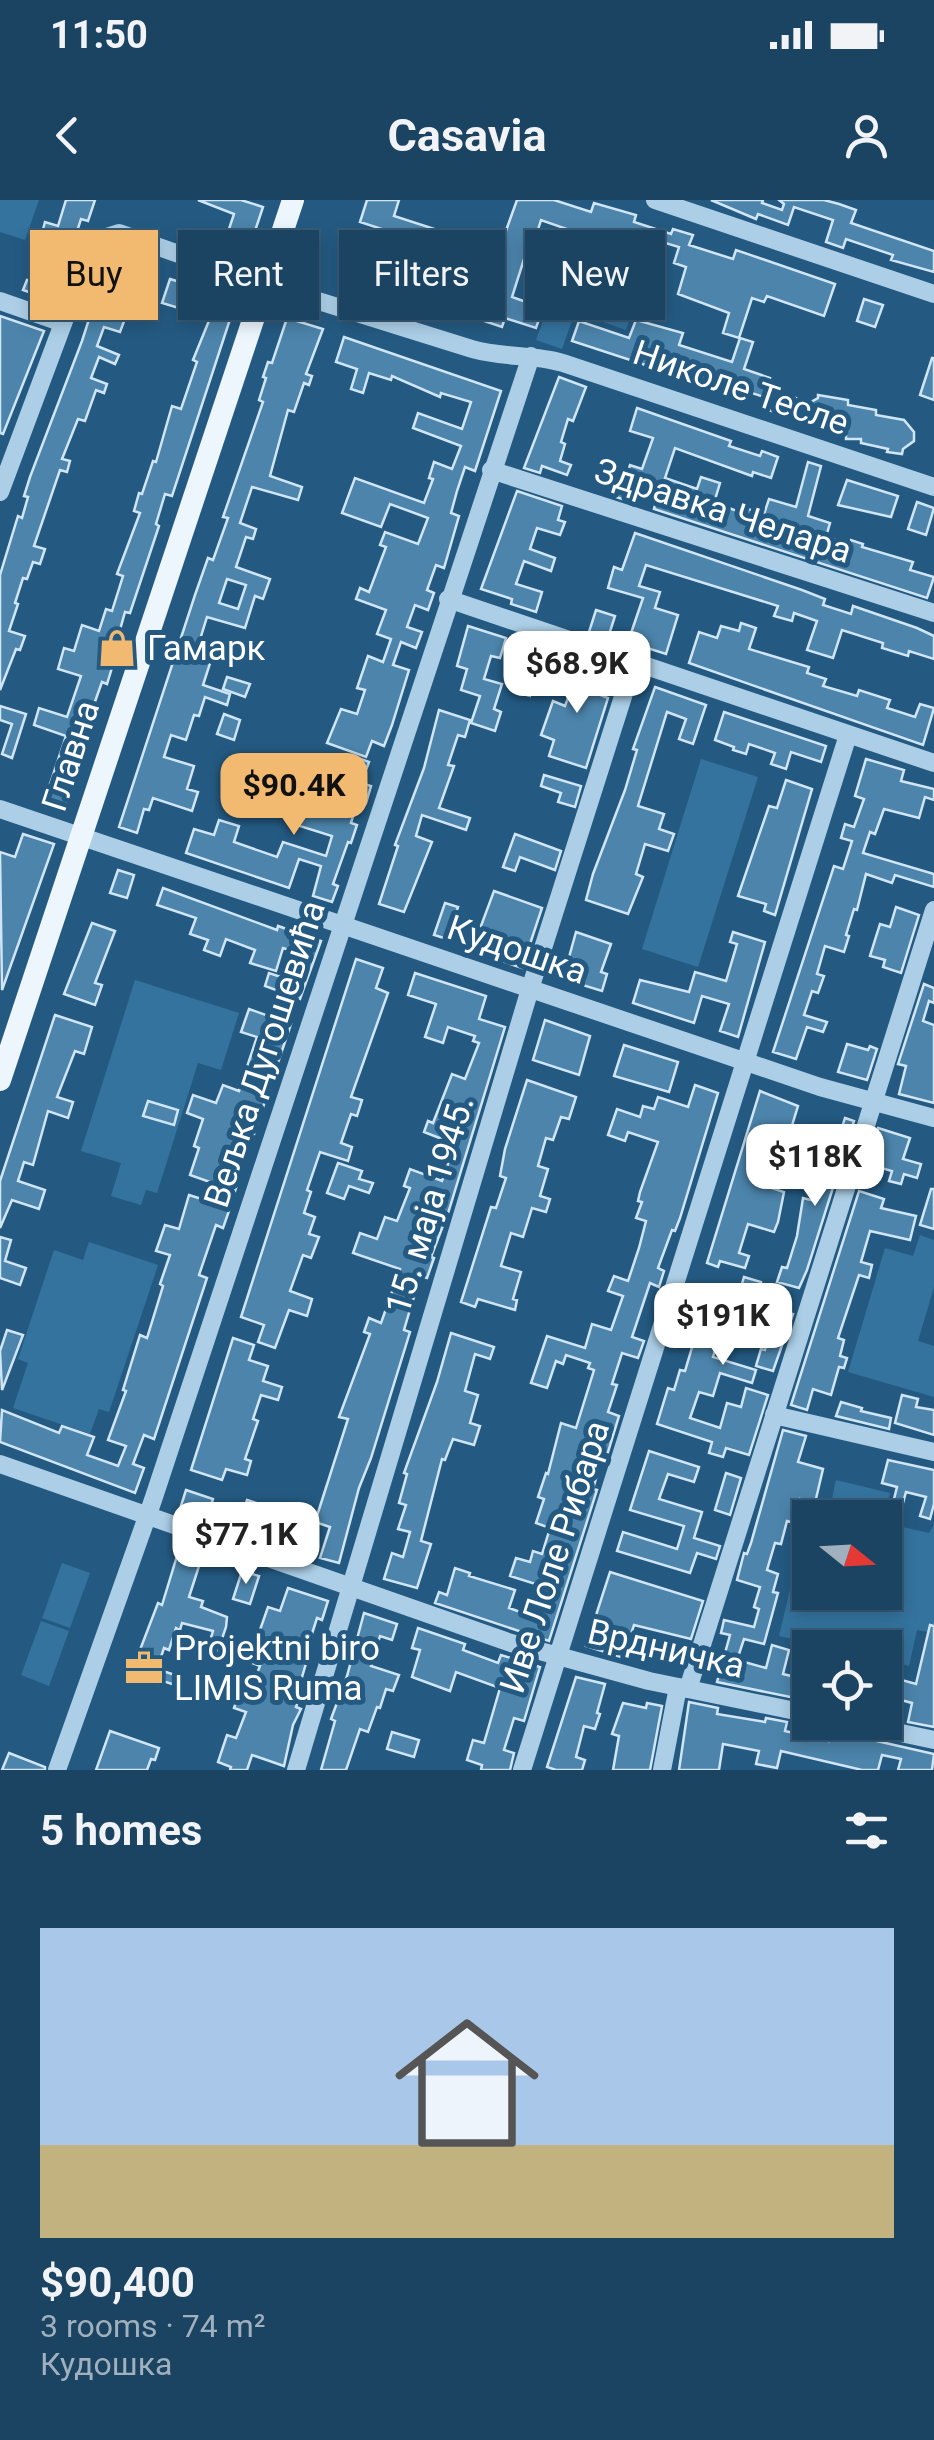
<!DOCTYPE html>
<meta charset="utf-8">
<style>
body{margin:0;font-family:Roboto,sans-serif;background:#284e6b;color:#f1f3f6;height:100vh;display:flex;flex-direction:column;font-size:38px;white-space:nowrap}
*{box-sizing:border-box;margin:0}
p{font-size:32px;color:#a0b0be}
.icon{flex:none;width:55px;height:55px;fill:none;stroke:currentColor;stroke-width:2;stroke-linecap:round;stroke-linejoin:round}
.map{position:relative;height:1570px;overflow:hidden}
.side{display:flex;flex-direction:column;background:#1b4462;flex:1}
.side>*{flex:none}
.top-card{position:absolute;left:30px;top:30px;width:875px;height:90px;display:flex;gap:20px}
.needle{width:65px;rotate:108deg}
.controls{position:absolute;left:792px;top:1300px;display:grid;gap:20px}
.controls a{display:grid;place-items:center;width:110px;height:110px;border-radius:0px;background:#1b4462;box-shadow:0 5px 15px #0003,0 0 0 2px #395c77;font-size:50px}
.price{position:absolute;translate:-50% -85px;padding:0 22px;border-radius:20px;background:#fff;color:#222;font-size:32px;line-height:65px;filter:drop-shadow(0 2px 5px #0008)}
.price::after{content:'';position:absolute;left:50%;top:60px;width:30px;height:22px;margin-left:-15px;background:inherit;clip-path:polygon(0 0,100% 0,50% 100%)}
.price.current{background:#f2ba70;color:#111}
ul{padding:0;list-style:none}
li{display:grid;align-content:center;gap:20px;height:530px;padding:0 40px}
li+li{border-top:2px solid #395c77}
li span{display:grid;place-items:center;height:310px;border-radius:0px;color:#555}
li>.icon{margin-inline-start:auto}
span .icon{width:180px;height:180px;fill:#fffc;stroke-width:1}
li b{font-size:42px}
h2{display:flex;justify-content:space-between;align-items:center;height:120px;padding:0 40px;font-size:42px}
.pill{padding:0 35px;border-radius:0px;background:#1b4462;box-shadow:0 5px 15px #0003,0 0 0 2px #395c77;font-size:35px;line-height:90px}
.pill.current{background:#f2ba70;color:#111}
.status{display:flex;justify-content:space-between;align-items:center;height:70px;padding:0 50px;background:#1b4462;direction:ltr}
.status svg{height:28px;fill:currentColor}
header{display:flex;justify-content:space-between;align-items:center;height:130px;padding:0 40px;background:#1b4462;font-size:45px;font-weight:700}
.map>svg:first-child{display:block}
</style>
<div class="status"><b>11:50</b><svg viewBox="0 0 49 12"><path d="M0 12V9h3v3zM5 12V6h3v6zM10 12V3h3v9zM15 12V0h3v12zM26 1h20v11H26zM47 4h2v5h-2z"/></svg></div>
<header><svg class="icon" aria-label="back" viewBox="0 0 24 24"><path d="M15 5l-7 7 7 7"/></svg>Casavia<svg class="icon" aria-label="person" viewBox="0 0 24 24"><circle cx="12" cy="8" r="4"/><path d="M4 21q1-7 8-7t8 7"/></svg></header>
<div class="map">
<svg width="934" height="1570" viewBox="0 0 934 1570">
<rect width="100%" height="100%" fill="#245a82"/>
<g fill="#34739e">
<polygon points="0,0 39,0 25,40 0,32"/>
<polygon points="547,53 641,86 626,130 575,112 562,149 536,140 549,104 531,97"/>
<polygon points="701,559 758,577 698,767 642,749"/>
<polygon points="135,780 239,813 221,870 198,863 157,993 146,990 141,1005 111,996 121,963 81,951"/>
<polygon points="920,1035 934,1040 934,1087 918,1141 934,1146 934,1197 848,1172 885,1048 913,1056"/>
<polygon points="89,1042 158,1065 109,1212 99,1209 90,1234 13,1208 28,1163 18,1159 54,1050 83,1060"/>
<polygon points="836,1280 890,1293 884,1317 828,1317"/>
<polygon points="885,1323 929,1333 934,1325 934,1433 917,1430 909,1466 885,1461 885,1448 828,1447 779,1436 797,1360 810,1363 810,1392 885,1392"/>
<polygon points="62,1363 90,1373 70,1428 42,1418"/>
<polygon points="41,1421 69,1431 49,1486 21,1475"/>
</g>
<g fill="#4c84ab" stroke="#d0e6f6" stroke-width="2.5" fill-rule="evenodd">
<polygon points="66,0 95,0 88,21 81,19 71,50 75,51 55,107 41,102 43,97 23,90 27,80 32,81 49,36 42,33 45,22 58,26"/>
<polygon points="198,0 241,0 263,7 251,43 227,35 234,14"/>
<polygon points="367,0 399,0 394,16 499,50 517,0 554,0 591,12 594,3 636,15 634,22 671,34 673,29 693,35 689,45 733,59 736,50 835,84 824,116 767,96 764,102 752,98 739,138 723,133 729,113 678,94 686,67 674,63 679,47 659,41 648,74 630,69 633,59 614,52 615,48 594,41 591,51 580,47 584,35 541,20 535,39 542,42 536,60 525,56 512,97 543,108 536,128 505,118 502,127 457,112 474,59 360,22"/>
<polygon points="711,0 763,0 762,3 782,10 784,4 779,0 824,0 839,4 856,10 851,23 934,51 934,72 891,60 893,55 846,39 843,48 826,42 833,20 794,7 788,25 758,14 756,19"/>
<polygon points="352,42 373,47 363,79 342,72"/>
<polygon points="110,54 149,68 132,118 126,116 120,132 104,127 97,146 119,155 115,164 99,157 91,178 107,184 104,193 96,190 85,221 78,219 62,259 70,261 67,272 60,270 34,346 45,349 40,364 33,362 27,379 23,378 15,403 18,404 9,431 25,436 20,450 16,449 0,490 0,375 18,316 22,318 28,297 24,296 30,277 82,141"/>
<polygon points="170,79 203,89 204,84 238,95 172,296 165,294 156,324 159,326 130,413 125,412 118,437 121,438 107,484 102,482 87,524 90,525 84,549 63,612 43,605 66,536 34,525 39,508 67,517 81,476 58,469 64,448 74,451 82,425 99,431 106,409 112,411 123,376 117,374 140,313 134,311 139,293 142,294 153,261 156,262 172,206 181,209 197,162 193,160 215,106 186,97 182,109 162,103"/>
<polygon points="864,99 883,105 875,127 857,121"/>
<polygon points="0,116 44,131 3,234 0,233"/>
<path d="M287,118L323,129L306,174L312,176L309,185L304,183L294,212L288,210L270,276L302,287L298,300L252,287L240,323L256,329L253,339L246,337L236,367L270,379L263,399L255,396L245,428L207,417L198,446L214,451L203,485L230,494L227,505L205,497L199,516L194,515L186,540L171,535L164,557L194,566L187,589L198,592L192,611L153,598L149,610L144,609L137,633L119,627L195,395L208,358L213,360L228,318L223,317L263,202L259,200L266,178L263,177L268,162L272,163ZM227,379L246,385L238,409L219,403Z"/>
<polygon points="636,120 683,133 679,145 732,162 740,138 753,142 744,169 770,178 764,197 707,178 706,182 670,173 572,141 579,121 629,138"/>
<polygon points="344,137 501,191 475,271 465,267 457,291 451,313 459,316 444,368 436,365 427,390 434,393 428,410 415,405 407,427 422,432 416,448 401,442 393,465 409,470 392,525 384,546 372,541 366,557 327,543 341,509 357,514 365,490 357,488 368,456 383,462 391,439 377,434 386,410 356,399 360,388 369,392 386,347 380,345 385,332 418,344 428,318 390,304 381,327 342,313 355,278 424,303 433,279 429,278 434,262 452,269 461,246 413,228 418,213 462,229 471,202 441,193 440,197 392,176 391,180 369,173 363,193 351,189 357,169 336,162"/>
<polygon points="932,158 934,158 934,200 920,195"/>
<polygon points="559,177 586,187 573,221 568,219 561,242 565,244 560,261 571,265 567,275 542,266 540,273 524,268"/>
<polygon points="771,190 796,198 790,217 765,209"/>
<polygon points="818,195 848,200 848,205 876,210 876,215 904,220 914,232 914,241 903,249 902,254 887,252 888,249 861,243 861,239 846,239 846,235 832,234 832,229 820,229 809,219 802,207 818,198"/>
<polygon points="637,208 731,241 729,246 760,256 762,251 778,257 771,278 753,272 752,276 675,248 665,278 697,289 701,277 720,283 714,303 746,314 748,309 764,314 769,299 796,307 808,262 821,266 808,316 830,323 826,337 850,344 851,340 863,344 862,347 913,362 910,370 934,377 927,398 654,309 656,301 633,294 631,302 613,296 617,285 623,287 630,265 642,269 653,238 630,231"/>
<polygon points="847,280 898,296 891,317 838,305"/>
<polygon points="517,291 562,306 558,320 565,322 560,335 537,328 530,349 555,358 551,371 524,361 516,384 542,392 536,412 511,404 512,399 481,389"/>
<polygon points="917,302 934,308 926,335 908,329"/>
<polygon points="635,333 802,390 825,399 823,405 851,414 853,406 917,428 934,436 934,459 909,451 908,456 882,448 883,443 842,430 833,458 807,450 817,421 794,413 792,421 774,416 778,406 646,365 639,386 660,392 655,408 678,415 666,454 628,442 643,398 608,388 614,367 622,370"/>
<polygon points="596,410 615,416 608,438 589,432"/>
<polygon points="741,423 756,428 749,449 809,467 807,473 826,479 823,486 857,496 859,490 890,500 887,508 915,517 920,504 934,508 923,545 689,463 699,432 717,438 721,426 739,431"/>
<polygon points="468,426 506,438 500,458 491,456 484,479 502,484 494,509 501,512 495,531 471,523 480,496 461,490 467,469 457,466"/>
<polygon points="527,444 545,449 530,496 512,491"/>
<polygon points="569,459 606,474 598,494 608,498 586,568 549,556 554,540 541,535 553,501 565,506 573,484 561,479"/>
<polygon points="227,477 250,484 245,497 223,489"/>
<polygon points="655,487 706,505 693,544 679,539 686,519 667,512 638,606 664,614 659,629 674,634 668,651 645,644 636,674 643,677 628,714 586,700 593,674 625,590 637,550 633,549"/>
<polygon points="0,506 26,514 12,558 2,554 12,524 0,520"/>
<polygon points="439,510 470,520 465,537 458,535 448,565 454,566 439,608 470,618 466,630 422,615 416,636 432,642 404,712 379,704 398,646 395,645 424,568"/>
<polygon points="724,512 826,546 821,562 791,552 786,569 771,564 775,553 749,544 746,554 733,550 734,547 715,540"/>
<polygon points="224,514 240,520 234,540 217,534"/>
<polygon points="358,558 369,562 361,583 371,586 366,603 358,600 351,623 357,625 351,643 348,642 333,684 338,686 332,702 313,696 321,666 299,659 289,688 186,653 194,629 214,635 219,620 239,626 234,642 277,657 283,642 326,656 332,636 287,622 292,604 311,610 318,589 332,594 338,576 350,580"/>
<polygon points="866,559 904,570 901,581 934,589 934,600 925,597 919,618 884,609 875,634 870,632 863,653 934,674 934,687 895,675 892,683 866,674 857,710 854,709 846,735 849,736 844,752 825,746 817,774 824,776 818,793 812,791 804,815 827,822 823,832 807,827 796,859 773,852 834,666 843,669 852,641 841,638 845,624 854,627 864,599 855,596"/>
<polygon points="544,575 581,586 575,607 558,602 561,593 541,586"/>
<polygon points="786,580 812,589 775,715 764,711 766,704 738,696 769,606 777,608"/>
<polygon points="23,634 54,644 2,790 0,652 15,657"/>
<polygon points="515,634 561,651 555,670 520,657 515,671 503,667"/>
<polygon points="118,670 134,675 127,698 110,693"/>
<polygon points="163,688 277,730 278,726 321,741 300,799 265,786 269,773 293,781 303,754 283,748 276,771 250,763 255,750 226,739 220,756 204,750 208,740 190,734 196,718 157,705"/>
<polygon points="494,691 542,708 522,768 505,762 509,752 503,750 505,744 487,737 481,753 472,750"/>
<polygon points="445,703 458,707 447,739 434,735"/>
<polygon points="896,707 919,715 901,773 883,767 885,760 870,756 880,724 890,727"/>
<polygon points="92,723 115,731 95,783 102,785 95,805 64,794"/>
<polygon points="576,732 611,744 601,772 607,774 602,791 563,779"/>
<polygon points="733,732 765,742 738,837 720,831 729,804 702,796 694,823 633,803 640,780 689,792 695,772 726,781 737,744 730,742"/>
<polygon points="356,759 383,768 376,788 388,793 351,897 362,900 357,916 351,914 341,943 352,947 348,961 320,952 307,990 311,992 304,1013 315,1017 309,1034 319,1037 311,1058 303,1055 290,1091 312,1099 307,1116 289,1110 275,1148 258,1142 264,1125 241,1117"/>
<polygon points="415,773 486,796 479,819 505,827 449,1010 431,1057 434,1058 427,1078 421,1076 412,1103 404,1130 410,1132 371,1258 359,1288 339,1363 320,1358 330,1327 315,1322 348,1219 339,1217 370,1134 364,1132 369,1118 381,1123 400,1069 353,1053 360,1033 377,1039 385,1017 397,1021 410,988 404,986 410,969 442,981 455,944 424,932 428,921 433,923 452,874 465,879 479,843 473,841 475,836 448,827 443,843 425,837 436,804 408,795"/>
<polygon points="924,784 934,788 934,803 929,801 923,821 934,825 934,903 899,894 906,866 898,864"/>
<polygon points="249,809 291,824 254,934 249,932 236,970 242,971 235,991 190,975 199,948 194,946 203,919 187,913 193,895 216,903 223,885 239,891 257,837 241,832"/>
<polygon points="55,815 92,827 84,854 75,851 57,897 73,902 68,918 48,911 33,965 24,962 18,981 45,990 39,1009 12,1000 0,1028 0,981"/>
<polygon points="545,820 590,836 579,875 533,860"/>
<polygon points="847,844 868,850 870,846 877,849 867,880 838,872"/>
<polygon points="624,845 678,862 669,892 614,876"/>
<polygon points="527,880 576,897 569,919 561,917 553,940 546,938 538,966 548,969 540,996 550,999 546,1012 532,1008 523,1037 511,1033 501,1066 521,1072 513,1099 517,1100 515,1110 478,1099 475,1107 461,1102 491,1007 496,1008 506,978 500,976 505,949"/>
<polygon points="695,885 718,893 680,1018 675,1031 672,1030 658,1068 664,1071 659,1087 650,1083 632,1137 644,1141 638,1158 622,1153 612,1184 617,1185 608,1212 619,1216 608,1252 604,1251 593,1289 597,1290 549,1441 435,1403 439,1392 447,1395 455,1368 470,1373 469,1376 515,1390 509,1408 540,1419 547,1395 540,1393 542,1386 510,1376 516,1358 530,1362 533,1351 542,1354 550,1328 536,1323 544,1299 538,1297 546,1273 548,1274 561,1223 576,1228 594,1170 588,1168 590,1163 566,1155 563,1164 556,1161 547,1188 531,1183 547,1136 585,1148 592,1124 611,1130 623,1096 608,1091 614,1076 628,1081 639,1048 646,1021 636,1018 642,1002 638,1001 640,992 658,942 628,932 625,941 608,935 617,909 640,917 643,906 654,909 658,897 688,907"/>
<polygon points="760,891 798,906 790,932 795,934 791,949 775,944 762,985 784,992 778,1022 774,1032 748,1024 739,1053 749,1056 745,1068 720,1061 718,1067 707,1063"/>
<polygon points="148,901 178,910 174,925 143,916"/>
<polygon points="845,918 854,921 807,1070 799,1088 777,1082 782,1067 787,1068 797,1036 803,998 811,1000 821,970 814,968 820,944 835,949"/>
<polygon points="878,928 910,938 903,959 921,964 917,978 904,974 901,984 889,981 892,971 867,964"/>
<polygon points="338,963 362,971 359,979 373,983 369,993 349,986 344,999 327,993"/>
<polygon points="931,989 934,989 934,1029 920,1025"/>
<polygon points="859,991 884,999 881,1008 916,1016 910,1040 870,1031 861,1062 872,1065 869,1078 859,1075 838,1138 844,1140 840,1156 847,1158 844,1168 839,1167 831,1195 813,1189 807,1210 791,1205"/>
<polygon points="189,995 230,1008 223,1028 216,1025 199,1075 207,1078 154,1239 144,1235 133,1264 144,1268 135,1293 0,1242 2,1210 59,1233 62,1226 94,1237 87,1255 118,1266 126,1246 108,1240 126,1191 123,1190 140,1135 147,1138 163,1086 160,1084 170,1055 156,1051 165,1025 179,1029"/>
<polygon points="0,1037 11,1040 5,1061 26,1068 20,1085 0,1078"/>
<polygon points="744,1077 761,1082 755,1103 793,1114 773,1171 756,1166 761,1149 765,1150 774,1119 755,1114 746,1145 719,1137 713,1157 756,1170 752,1183 720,1173 713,1196 699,1192 690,1218 720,1228 727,1203 741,1207 746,1188 768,1195 749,1255 726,1248 723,1257 709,1253 712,1242 657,1224 668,1188 674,1190 680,1170 685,1171 693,1144 682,1140 693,1106 699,1108 705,1087 738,1097"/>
<polygon points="7,1130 23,1135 2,1190 0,1151"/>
<polygon points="451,1133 494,1147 490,1159 475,1154 465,1191 478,1195 470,1223 480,1226 474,1245 453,1239 445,1260 442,1259 421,1341 431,1344 417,1388 384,1379 392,1353 403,1357 410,1332 398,1329 406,1305 399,1303 407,1274 404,1273 437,1182"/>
<polygon points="233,1138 254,1145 249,1160 268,1166 263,1181 282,1187 278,1200 261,1195 253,1219 258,1221 245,1259 251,1261 247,1275 226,1269 222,1280 191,1270"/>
<polygon points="902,1195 918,1199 916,1207 934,1210 934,1235 895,1223"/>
<polygon points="841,1202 862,1208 861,1211 891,1218 889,1229 836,1216"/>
<polygon points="783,1230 806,1236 798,1262 823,1269 815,1303 800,1299 794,1323 787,1321 781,1344 775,1343 767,1370 778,1374 773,1392 778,1393 764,1444 744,1439 737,1460 766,1468 772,1445 789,1450 783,1474 808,1480 804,1494 810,1495 810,1501 717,1482 730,1435 721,1433 724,1420 754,1427 759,1409 754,1407 760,1387 737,1380 744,1353 747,1354 751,1343"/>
<polygon points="649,1251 699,1267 694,1282 668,1274 659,1299 702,1312 694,1338 720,1346 716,1359 697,1353 690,1373 617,1351 623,1332 677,1349 684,1326 630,1310"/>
<polygon points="888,1260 934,1270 934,1304 930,1319 920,1316 926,1297 906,1292 898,1321 889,1319 897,1287 882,1283"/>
<polygon points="726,1273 741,1278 730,1315 715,1310"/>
<polygon points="186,1290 213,1299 207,1318 180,1309"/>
<polygon points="247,1300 266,1306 261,1320 285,1328 289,1315 305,1320 295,1348 237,1330"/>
<polygon points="177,1356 200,1363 189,1397 203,1401 201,1407 227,1417 226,1427 217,1454 207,1451 213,1431 182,1423 180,1430 176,1428 169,1450 164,1448 157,1469 178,1476 175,1485 160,1480 158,1485 130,1476 158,1403 162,1405"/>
<polygon points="242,1371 259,1376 250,1404 233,1399"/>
<polygon points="610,1372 703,1401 691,1439 634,1425 627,1446 631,1447 627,1459 586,1446"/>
<polygon points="288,1388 328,1401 322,1420 317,1418 304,1459 307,1460 300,1484 303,1485 296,1507 301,1509 293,1525 284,1566 252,1555 247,1570 230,1570 231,1567 218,1562 227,1535 236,1538 246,1512 234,1508 242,1484 251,1488 260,1466 241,1459 246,1447 253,1450 268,1407 280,1411"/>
<polygon points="364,1413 397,1424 392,1440 380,1436 371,1466 399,1475 393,1491 386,1489 380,1508 377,1507 368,1532 360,1529 346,1570 321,1570 335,1521 331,1519 347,1476"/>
<polygon points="930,1425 934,1426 934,1527 908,1522 912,1503 886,1496 891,1477 916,1484"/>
<polygon points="418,1428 465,1444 463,1450 498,1463 501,1455 540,1467 524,1521 514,1518 504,1550 514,1553 510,1570 481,1570 482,1565 467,1560 473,1540 484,1543 500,1488 456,1472 450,1491 412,1477 420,1450 412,1448"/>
<polygon points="576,1477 605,1484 597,1513 600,1514 595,1529 584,1526 576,1557 585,1560 582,1570 556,1570 547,1567"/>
<polygon points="689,1502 718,1508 717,1514 765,1522 766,1518 787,1522 785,1531 829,1541 837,1522 840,1531 846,1534 934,1554 932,1570 898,1570 901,1559 882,1555 878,1570 862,1570 781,1551 777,1568 756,1564 759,1551 723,1544 719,1570 679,1570"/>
<polygon points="623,1503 646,1508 647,1503 662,1506 650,1570 613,1570 619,1536 612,1534"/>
<polygon points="110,1531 159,1548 155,1560 151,1559 147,1570 96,1570"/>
<polygon points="392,1532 419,1540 414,1557 387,1549"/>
<polygon points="9,1553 45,1567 45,1570 2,1570"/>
</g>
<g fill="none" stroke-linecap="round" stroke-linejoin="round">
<g stroke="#accfe7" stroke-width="18">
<polyline points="655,0 934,94"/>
<polyline points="0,101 63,123"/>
<polyline points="491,270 934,413"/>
<path d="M0,292L89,54L100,39L119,33L264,84L472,149C503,158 533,154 563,163L934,287"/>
<polyline points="448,399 934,563"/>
<polyline points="0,609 820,887 934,918"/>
<polyline points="774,1215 934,1252"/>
<polyline points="0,1264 511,1443 649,1481 810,1514"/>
<polyline points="688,1489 934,710"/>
<polyline points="849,1522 934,1540"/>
<polyline points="57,1570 153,1300 531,156"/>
<polyline points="296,1570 530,789 634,462"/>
<polyline points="522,1570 848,535"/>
<polyline points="662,1570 678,1487"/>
</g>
<polyline stroke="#eef6fd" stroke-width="22" points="0,880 293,0"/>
</g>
<defs>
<g id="shop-bare" transform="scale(3)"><path d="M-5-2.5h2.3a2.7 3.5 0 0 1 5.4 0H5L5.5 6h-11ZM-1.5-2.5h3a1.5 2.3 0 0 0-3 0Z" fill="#f2ba70" stroke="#245a82" stroke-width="2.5" paint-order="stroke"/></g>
<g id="office-bare" transform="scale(3)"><path d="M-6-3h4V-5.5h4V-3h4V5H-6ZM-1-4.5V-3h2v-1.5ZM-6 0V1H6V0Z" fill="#f2ba70" stroke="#245a82" stroke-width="2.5" paint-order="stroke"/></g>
</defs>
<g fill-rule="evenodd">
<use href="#shop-bare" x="117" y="448"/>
<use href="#office-bare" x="144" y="1468"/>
</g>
<g text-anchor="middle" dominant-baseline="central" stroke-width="10" stroke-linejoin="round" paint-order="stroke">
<g font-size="35" fill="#fff" stroke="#245a82">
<text transform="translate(741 188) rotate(19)">Николе Тесле</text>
<text transform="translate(723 311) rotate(18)">Здравка Челара</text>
<text transform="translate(71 556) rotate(-72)">Главна</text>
<text transform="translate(517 750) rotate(19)">Кудошка</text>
<text transform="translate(265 854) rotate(-72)">Вељка Дугошевића</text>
<text transform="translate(430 1005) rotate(-73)">15. маја 1945.</text>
<text transform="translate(555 1357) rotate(-72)">Иве Лоле Рибара</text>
<text transform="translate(666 1449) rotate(13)">Врдничка</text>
</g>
<g font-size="35" fill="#fff" stroke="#245a82" text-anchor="start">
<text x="147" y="448">Гамарк</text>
<text x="174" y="1448">Projektni biro<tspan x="174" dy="40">LIMIS Ruma</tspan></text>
</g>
</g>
</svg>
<div class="controls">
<a><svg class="needle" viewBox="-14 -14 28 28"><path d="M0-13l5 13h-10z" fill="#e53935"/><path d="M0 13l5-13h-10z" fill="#a0b0be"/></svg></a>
<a><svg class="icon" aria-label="locate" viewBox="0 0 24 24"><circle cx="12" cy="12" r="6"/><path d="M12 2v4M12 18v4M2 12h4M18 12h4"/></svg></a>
</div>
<b class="price" style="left:577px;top:516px">$68.9K</b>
<b class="price current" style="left:294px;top:638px">$90.4K</b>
<b class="price" style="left:815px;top:1009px">$118K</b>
<b class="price" style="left:723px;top:1168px">$191K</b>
<b class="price" style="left:246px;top:1387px">$77.1K</b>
<div class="top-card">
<a class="pill current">Buy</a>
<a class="pill">Rent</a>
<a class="pill">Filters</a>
<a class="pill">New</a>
</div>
</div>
<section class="side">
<h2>5 homes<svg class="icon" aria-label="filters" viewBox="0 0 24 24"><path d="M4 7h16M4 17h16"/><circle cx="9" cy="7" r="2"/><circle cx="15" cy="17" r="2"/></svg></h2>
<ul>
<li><span style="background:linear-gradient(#a9c7e8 70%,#c2b280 0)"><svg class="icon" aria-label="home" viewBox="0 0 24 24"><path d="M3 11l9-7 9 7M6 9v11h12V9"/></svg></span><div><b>$90,400</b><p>3 rooms · 74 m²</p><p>Кудошка</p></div></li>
</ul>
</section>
